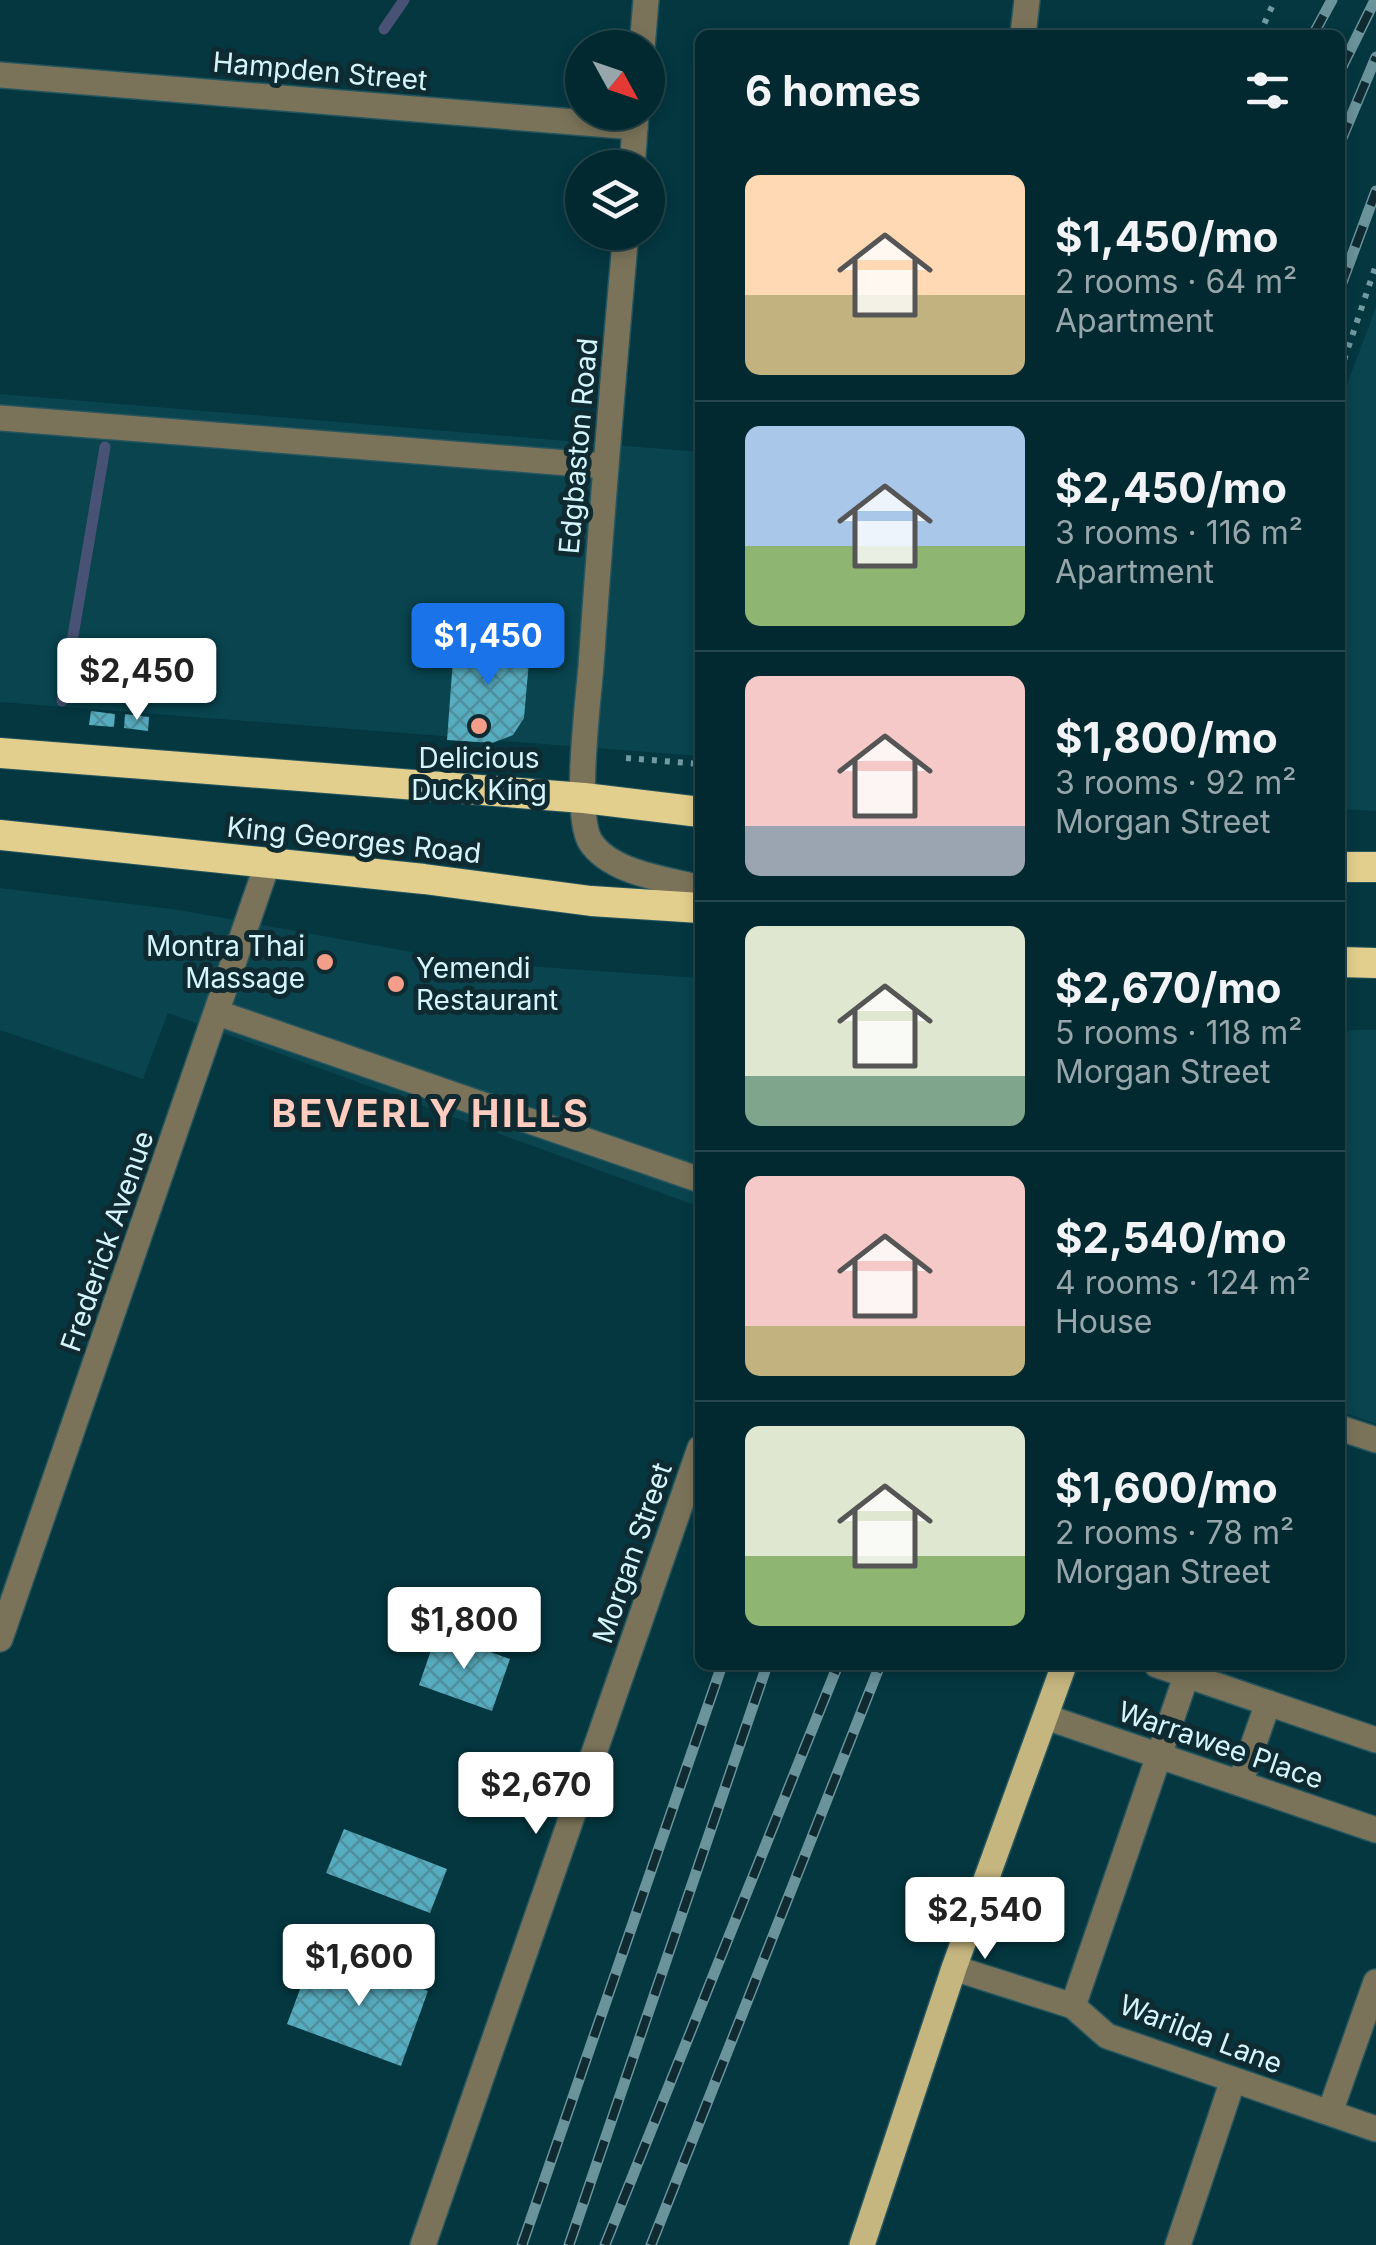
<!DOCTYPE html>
<meta charset="utf-8">
<style>
body{margin:0;font-family:Inter,sans-serif;background:#0d3138;color:#f1f3f6;height:100vh;display:flex;flex-direction:column;font-size:38px;white-space:nowrap}
*{box-sizing:border-box;margin:0}
p{font-size:32px;color:#97a6ab}
.icon{flex:none;width:55px;height:55px;fill:none;stroke:currentColor;stroke-width:2;stroke-linecap:round;stroke-linejoin:round}
.map{position:relative;flex:1;overflow:hidden}
.side{position:absolute;left:695px;top:30px;width:650px;height:1640px;display:flex;flex-direction:column;background:#032930;border-radius:15px;box-shadow:0 5px 15px #0003,0 0 0 2px #24454c}
.side>*{flex:none}
.needle{width:65px;rotate:130deg}
.buttons{position:absolute;left:565px;top:30px;display:grid;gap:20px}
.buttons a{display:grid;place-items:center;width:100px;height:100px;border-radius:50%;background:#032930;box-shadow:0 5px 15px #0003,0 0 0 2px #24454c;font-size:50px}
.price{position:absolute;translate:-50% -85px;padding:0 22px;border-radius:10px;background:#fff;color:#222;font-size:32px;line-height:65px;filter:drop-shadow(0 2px 5px #0008)}
.price::after{content:'';position:absolute;left:50%;top:60px;width:30px;height:22px;margin-left:-15px;background:inherit;clip-path:polygon(0 0,100% 0,50% 100%)}
.price.selected{background:#1a73e8;color:#fff}
ul{padding:0;list-style:none}
li{display:flex;align-items:center;gap:30px;height:250px;padding:0 50px}
li+li{border-top:2px solid #24454c}
li span{display:grid;place-items:center;flex:none;width:280px;height:200px;border-radius:15px;color:#555}
li>.icon{margin-inline-start:auto}
span .icon{width:120px;height:120px;fill:#fffc;stroke-width:1}
li b{font-size:42px}
h2{display:flex;justify-content:space-between;align-items:center;height:120px;padding:0 50px;font-size:42px}
.map>svg:first-child{display:block}
</style>
<div class="map">
<svg width="1376" height="2245" viewBox="0 0 1376 2245">
<defs>
<pattern id="building-cross-hatch" width="8" height="8" patternUnits="userSpaceOnUse" patternTransform="scale(2.5)"><rect width="8" height="8" fill="#57adc0"/><path d="M0 0l8 8M0 8l8-8" fill="none" stroke="#508f9d"/></pattern>
</defs>
<rect width="100%" height="100%" fill="#043740"/>
<g fill="#09444f">
<polygon points="1376,307 1376,811 1340,809 1340,403"/>
<polygon points="0,394 700,452 700,756 0,702"/>
<polygon points="0,888 179,910 468,962 700,978 700,1207 168,1013 143,1079 0,1030"/>
<polygon points="1351,1030 1376,1030 1376,1424 1340,1411 1340,1035"/>
</g>
<g fill="none" stroke-linecap="round" stroke-linejoin="round">
<g stroke="#485274" stroke-width="11">
<polyline points="384,29 404,0"/>
<polyline points="62,701 105,447"/>
</g>
</g>
<g fill="url(#building-cross-hatch)">
<polygon points="469,633 531,638 524,718 513,735 492,743 447,740 454,646 467,647"/>
<polygon points="91,711 115,714 114,727 89,725"/>
<polygon points="125,714 149,717 148,731 124,728"/>
<polygon points="437,1633 510,1659 492,1711 419,1685"/>
<polygon points="344,1829 447,1869 430,1913 326,1873"/>
<polygon points="343,1959 428,1991 401,2066 287,2024 308,1968"/>
</g>
<g fill="none" stroke-linecap="round" stroke-linejoin="round">
<g stroke="#25555e" stroke-width="28">
<g id="minor">
<polyline points="1023,35 1027,0"/>
<polyline points="642,48 646,0"/>
<polyline points="0,75 635,127"/>
<polyline points="632,168 636,113"/>
<path d="M626,232C613,377 601,522 591,666C588,702 574,813 590,841C610,873 666,879 700,888"/>
<polyline points="0,418 605,466"/>
<polyline points="218,1013 700,1180"/>
<polyline points="1340,1428 1376,1440"/>
<polyline points="0,1639 268,862"/>
<polyline points="1157,1665 1376,1740"/>
<polyline points="1046,1717 1376,1830"/>
<polyline points="1240,1783 1268,1703"/>
<polyline points="954,1968 1073,2006 1107,2036 1376,2129"/>
<polyline points="1073,2006 1190,1665"/>
<polyline points="1330,2112 1376,1982"/>
<polyline points="423,2245 700,1448"/>
<polyline points="1178,2245 1233,2080"/>
</g>
</g>
<g stroke="#25555e" stroke-width="28">
<polyline id="major" points="862,2245 954,1968 1064,1665"/>
</g>
<g stroke="#25555e" stroke-width="32">
<g id="highway">
<polyline points="0,753 584,798 700,812"/>
<polyline points="0,835 424,879 591,901 700,908"/>
<polyline points="1340,867 1376,867"/>
<polyline points="1340,962 1376,963"/>
</g>
</g>
<g stroke="#719aa2" stroke-width="6" stroke-dasharray="5 8" stroke-linecap="butt">
<polyline points="1259,35 1275,0"/>
<polyline points="1340,372 1376,265"/>
<polyline points="626,758 700,764"/>
</g>
<use href="#minor" stroke="#7b7359" stroke-width="25"/>
<use href="#major" stroke="#c5b57f" stroke-width="25"/>
<use href="#highway" stroke="#e3cf8d" stroke-width="30"/>
<g stroke="#6a939c" stroke-width="11">
<g id="rail">
<polyline points="1313,35 1332,0"/>
<polyline points="1340,71 1375,0"/>
<polyline points="1340,143 1376,57"/>
<polyline points="1340,288 1376,191"/>
<polyline points="522,2245 722,1665"/>
<polyline points="569,2245 767,1665"/>
<polyline points="605,2245 838,1665"/>
<polyline points="651,2245 880,1665"/>
</g>
</g>
<use href="#rail" stroke="#0f2b31" stroke-width="8" stroke-dasharray="22" stroke-linecap="butt"/>
</g>
<g fill="#f49e8a" stroke="#0f2b31" stroke-width="4">
<circle cx="479" cy="726" r="10"/>
<circle cx="325" cy="962" r="10"/>
<circle cx="396" cy="984" r="10"/>
</g>
<g text-anchor="middle" dominant-baseline="central" stroke-width="10" stroke-linejoin="round" paint-order="stroke">
<g font-size="28" fill="#d5f5fc" stroke="#0f2b31">
<text transform="translate(320 71) rotate(5)">Hampden Street</text>
<text transform="translate(578 446) rotate(-85)">Edgbaston Road</text>
<text transform="translate(354 840) rotate(6)">King Georges Road</text>
<text transform="translate(107 1241) rotate(-71)">Frederick Avenue</text>
<text transform="translate(632 1553) rotate(-71)">Morgan Street</text>
<text transform="translate(1221 1745) rotate(19)">Warrawee Place</text>
<text transform="translate(1201 2034) rotate(21)">Warilda Lane</text>
</g>
<g font-size="28" fill="#d5f5fc" stroke="#0f2b31">
<text x="479" y="758">Delicious<tspan x="479" dy="32">Duck King</tspan></text>
<text x="305" y="946" text-anchor="end">Montra Thai<tspan x="305" dy="32">Massage</tspan></text>
<text x="416" y="968" text-anchor="start">Yemendi<tspan x="416" dy="32">Restaurant</tspan></text>
</g>
<g font-size="38" font-weight="bold" letter-spacing="2.5" fill="#ffccc0" stroke="#0f2b31">
<text x="431" y="1113">BEVERLY HILLS</text>
</g>
</g>
</svg>
<div class="buttons">
<a><svg class="needle" viewBox="-14 -14 28 28"><path d="M0-13l5 13h-10z" fill="#e53935"/><path d="M0 13l5-13h-10z" fill="#97a6ab"/></svg></a>
<a><svg class="icon" aria-label="layers" viewBox="0 0 24 24"><path d="M12 4l9 5-9 5-9-5zM3 14l9 5 9-5"/></svg></a>
</div>
<b class="price selected" style="left:488px;top:688px">$1,450</b>
<b class="price" style="left:137px;top:723px">$2,450</b>
<b class="price" style="left:464px;top:1672px">$1,800</b>
<b class="price" style="left:536px;top:1837px">$2,670</b>
<b class="price" style="left:985px;top:1962px">$2,540</b>
<b class="price" style="left:359px;top:2009px">$1,600</b>
<section class="side">
<h2>6 homes<svg class="icon" aria-label="filters" viewBox="0 0 24 24"><path d="M4 7h16M4 17h16"/><circle cx="9" cy="7" r="2"/><circle cx="15" cy="17" r="2"/></svg></h2>
<ul>
<li><span style="background:linear-gradient(#ffd9b3 60%,#c2b280 0)"><svg class="icon" aria-label="home" viewBox="0 0 24 24"><path d="M3 11l9-7 9 7M6 9v11h12V9"/></svg></span><div><b>$1,450/mo</b><p>2 rooms · 64 m²</p><p>Apartment</p></div></li>
<li><span style="background:linear-gradient(#a9c7e8 60%,#8fb573 0)"><svg class="icon" aria-label="home" viewBox="0 0 24 24"><path d="M3 11l9-7 9 7M6 9v11h12V9"/></svg></span><div><b>$2,450/mo</b><p>3 rooms · 116 m²</p><p>Apartment</p></div></li>
<li><span style="background:linear-gradient(#f6c9c9 75%,#9aa5b1 0)"><svg class="icon" aria-label="home" viewBox="0 0 24 24"><path d="M3 11l9-7 9 7M6 9v11h12V9"/></svg></span><div><b>$1,800/mo</b><p>3 rooms · 92 m²</p><p>Morgan Street</p></div></li>
<li><span style="background:linear-gradient(#dfe7d0 75%,#7fa58c 0)"><svg class="icon" aria-label="home" viewBox="0 0 24 24"><path d="M3 11l9-7 9 7M6 9v11h12V9"/></svg></span><div><b>$2,670/mo</b><p>5 rooms · 118 m²</p><p>Morgan Street</p></div></li>
<li><span style="background:linear-gradient(#f6c9c9 75%,#c2b280 0)"><svg class="icon" aria-label="home" viewBox="0 0 24 24"><path d="M3 11l9-7 9 7M6 9v11h12V9"/></svg></span><div><b>$2,540/mo</b><p>4 rooms · 124 m²</p><p>House</p></div></li>
<li><span style="background:linear-gradient(#dfe7d0 65%,#8fb573 0)"><svg class="icon" aria-label="home" viewBox="0 0 24 24"><path d="M3 11l9-7 9 7M6 9v11h12V9"/></svg></span><div><b>$1,600/mo</b><p>2 rooms · 78 m²</p><p>Morgan Street</p></div></li>
</ul>
</section>
</div>
